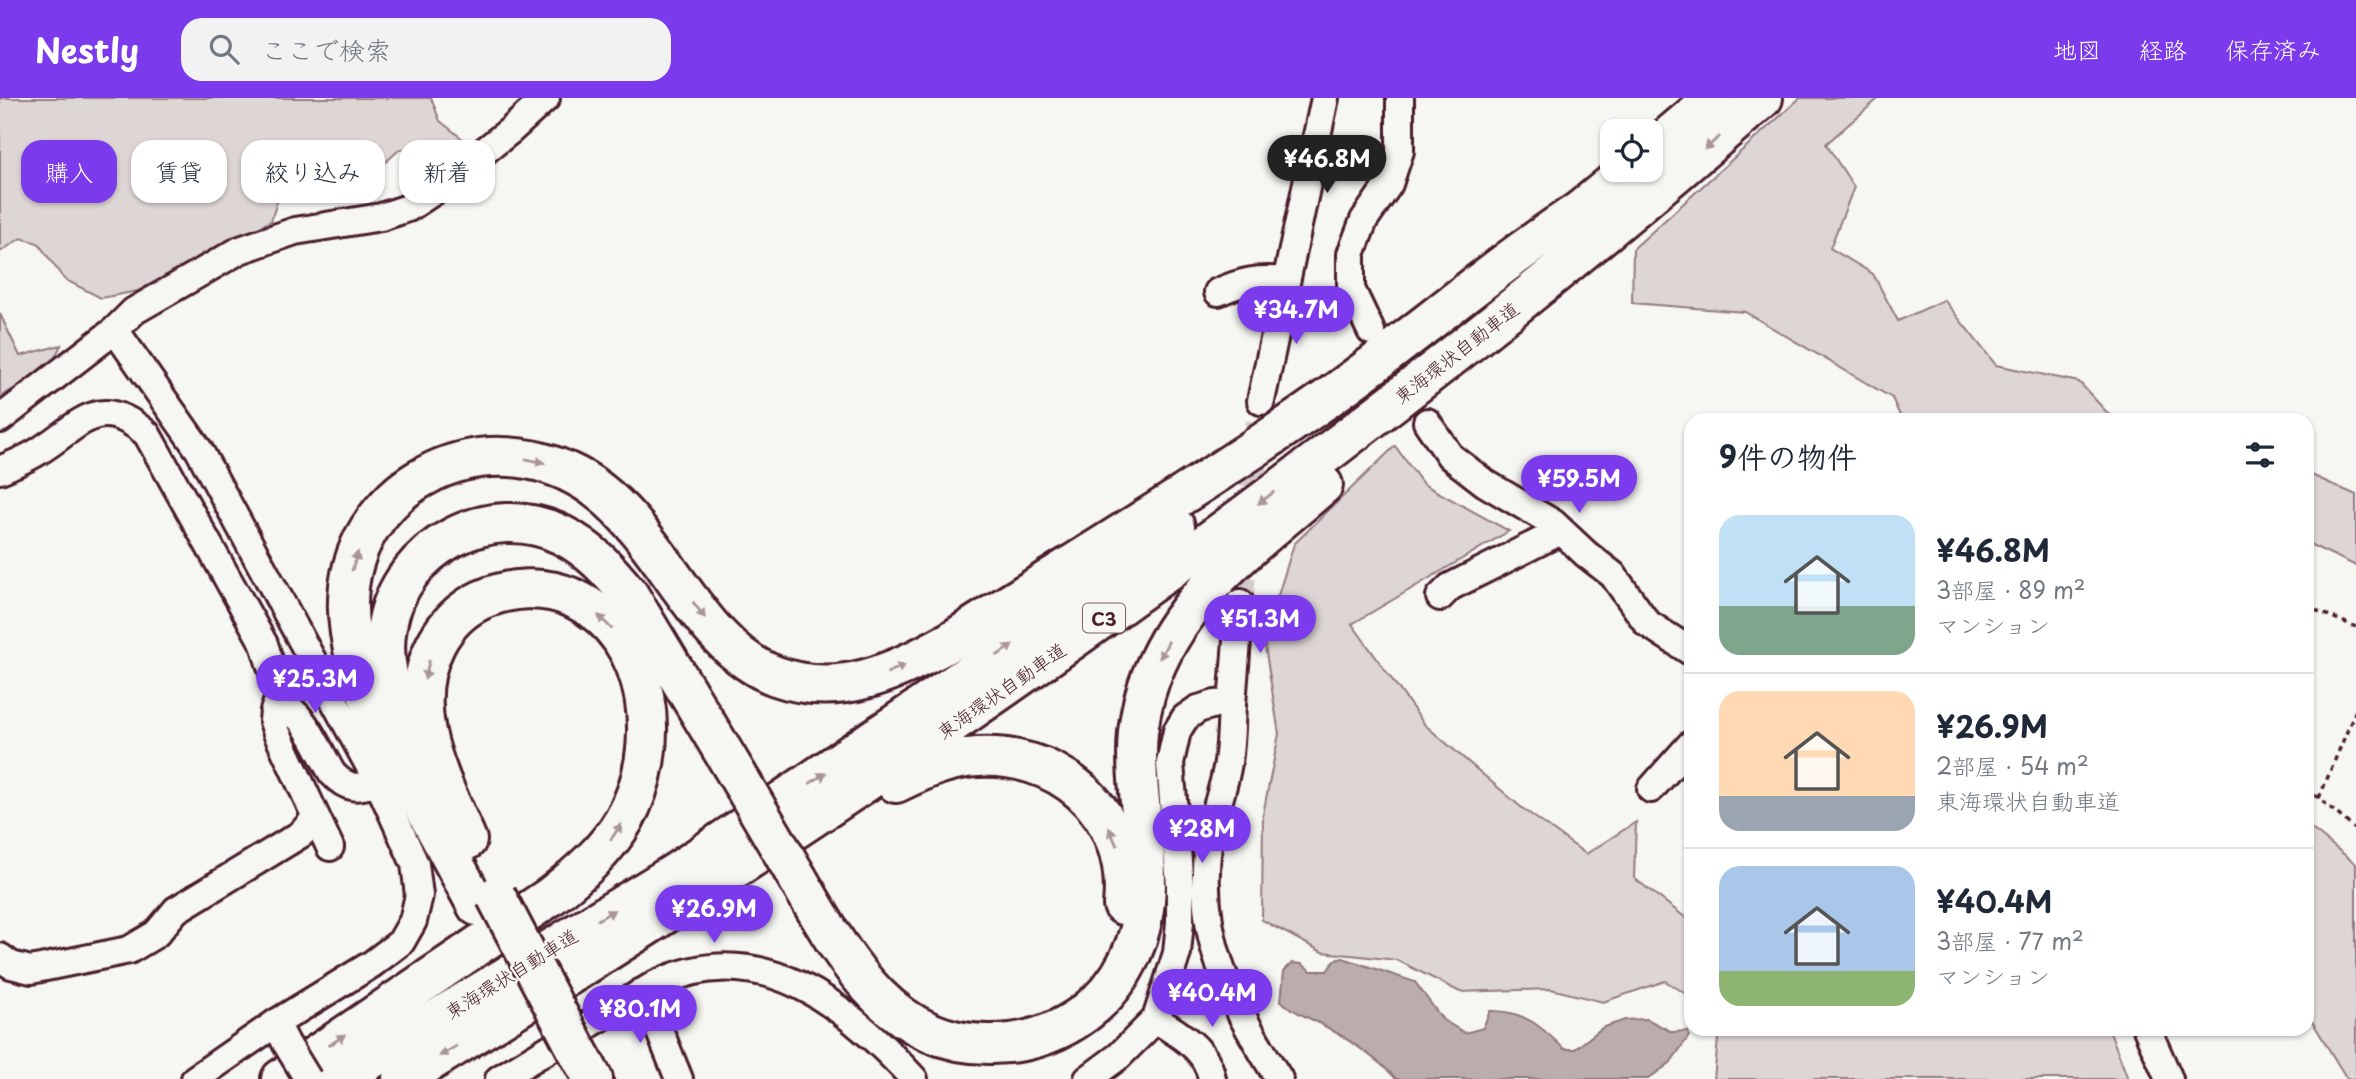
<!DOCTYPE html>
<html lang="ja">
<meta charset="utf-8">
<style>
body{margin:0;font-family:"Playpen Sans","Klee One",sans-serif;background:#f2f2f3;color:#1f2937;height:100vh;display:flex;flex-direction:column;font-size:26px;white-space:nowrap}
*{box-sizing:border-box;margin:0}
p{font-size:23px;color:#747a83}
.icon{flex:none;width:38px;height:38px;fill:none;stroke:currentColor;stroke-width:2;stroke-linecap:round;stroke-linejoin:round}
.map{position:relative;flex:1;overflow:hidden}
.side{position:absolute;left:1684px;top:315px;width:630px;height:623px;display:flex;flex-direction:column;background:#fff;border-radius:21px;box-shadow:0 2px 5px #0004}
.side>*{flex:none}
.hud{position:absolute;left:21px;top:42px;width:665px;height:63px;display:flex;gap:14px}
.fabs{position:absolute;left:1600px;top:21px;display:grid;gap:14px}
.fabs a{display:grid;place-items:center;width:63px;height:63px;border-radius:14px;background:#fff;box-shadow:0 2px 5px #0004;font-size:35px}
.price{position:absolute;translate:-50% -60px;padding:0 16px;border-radius:24px;background:#7c3aed;color:#fff;font-size:23px;line-height:46px;filter:drop-shadow(0 2px 4px #0008)}
.price::after{content:'';position:absolute;left:50%;top:42px;width:21px;height:16px;margin-left:-10px;background:inherit;clip-path:polygon(0 0,100% 0,50% 100%)}
.price.active{background:#222;color:#fff}
ul{padding:0;list-style:none}
li{display:flex;align-items:center;gap:21px;height:175px;padding:0 35px}
li+li{border-top:2px solid #e0e1e3}
li span{display:grid;place-items:center;flex:none;width:196px;height:140px;border-radius:21px;color:#555}
li>.icon{margin-inline-start:auto}
span .icon{width:84px;height:84px;fill:#fffc;stroke-width:1}
li b{font-size:30px}
h2{display:flex;justify-content:space-between;align-items:center;height:84px;padding:0 35px;font-size:30px}
.chip{padding:0 24px;border-radius:21px;background:#fff;box-shadow:0 2px 5px #0004;font-size:24px;line-height:63px}
.chip.active{background:#7c3aed;color:#fff}
header{display:flex;align-items:center;gap:42px;box-sizing:border-box;height:98px;padding:0 35px;background:#7c3aed;color:#fff}
header strong{font-size:33px}
nav{display:flex;gap:38px;margin-inline-start:auto;font-size:24px}
.search{width:490px;height:63px;background:#f2f2f3;display:flex;align-items:center;gap:18px;box-sizing:border-box;padding:0 24px;border-radius:21px;color:#747a83;font-size:26px}
.map>svg:first-child{display:block}
</style>
<header>
<strong>Nestly</strong>
<div class="search"><svg class="icon" aria-label="search" viewBox="0 0 24 24"><circle cx="10" cy="10" r="6"/><path d="M15 15l6 6"/></svg>ここで検索</div>
<nav><a>地図</a><a>経路</a><a>保存済み</a></nav>
</header>
<div class="map">
<svg width="2356" height="981" viewBox="0 0 2356 981">
<rect width="100%" height="100%" fill="#f6f6f2"/>
<filter id="ink" filterUnits="userSpaceOnUse"><feTurbulence type="fractalNoise" baseFrequency=".0143" numOctaves="2"/><feDisplacementMap in="SourceGraphic" scale="14" xChannelSelector="R" yChannelSelector="G"/><feConvolveMatrix kernelMatrix="1 2 1 2 8 2 1 2 1" color-interpolation-filters="sRGB"/></filter>
<g filter="url(#ink)">
<g fill="#ddd6d5" stroke="#947a80" stroke-width="2">
<path d="M0,0H431L440,23L464,42C445,57 424,55 400,51L376,73L334,81L301,74L279,97L271,123L138,193L101,200L64,181L38,145L21,140L0,154Z"/>
<polygon points="1800,0 1879,0 1826,46 1854,89 1830,150 1873,176 1898,223 1944,202 1996,267 2079,284 2114,322 1902,322 1892,300 1745,214 1632,205 1633,151"/>
<polygon points="0,216 20,258 61,247 50,269 0,299"/>
<polygon points="1395,348 1423,386 1509,433 1352,526 1425,627 1522,710 1586,756 1636,724 1634,780 1690,823 1690,898 1665,883 1603,904 1551,891 1460,894 1397,862 1322,854 1262,822 1263,716 1279,636 1264,542 1294,446"/>
<polygon points="2307,375 2356,397 2356,468 2307,445"/>
<polygon points="2307,727 2356,766 2356,981 2347,981 2307,915"/>
<polygon points="1719,931 2109,931 2128,981 1714,981"/>
</g>
<path fill="#bbadae" stroke="#8e747a" stroke-width="2" d="M1343,860L1415,884L1443,922L1465,935L1483,930L1490,913C1523,912 1541,928 1564,951H1575L1602,930L1625,922L1647,921L1672,934L1688,933L1689,938L1670,965L1648,981H1396C1380,962 1342,937 1319,925C1305,918 1293,914 1281,903L1284,873L1292,865L1302,866L1311,873H1327L1335,862Z"/>
<g fill="none" stroke-linecap="round" stroke-linejoin="round">
<polyline stroke="#d4cbca" stroke-width="26" stroke-dasharray="26 13" stroke-linecap="butt" points="1240,505 1261,303"/>
<g stroke="#4a1f2b" stroke-width="32">
<g id="minor">
<path d="M1218,194C1243,183 1258,180 1285,183"/>
<polyline points="115,232 199,352 378,684 415,766 419,797 413,823 401,844 372,866 276,925 286,945"/>
<polyline points="1371,233 1351,191 1351,156 1364,122 1389,86 1400,53 1400,0"/>
<polyline points="1261,303 1325,0"/>
<polyline points="0,321 115,232 134,213 240,152 295,133 381,119 408,110 434,93 511,32 546,0"/>
<polyline points="1427,324 1450,358 1485,385 1553,425 1586,456 1613,477 1647,525 1690,553"/>
<path d="M0,372C13,366 27,361 39,353C81,327 98,294 147,336L264,546L280,597L274,613L273,623L277,635L330,749"/>
<polyline points="1440,499 1450,489 1561,433"/>
<path d="M1240,505C1237,539 1235,572 1232,606C1231,625 1231,645 1228,664C1224,692 1212,719 1208,747C1196,841 1231,904 1279,981"/>
<path d="M278,604C305,614 318,652 332,675C347,692 358,691 378,684"/>
<polyline points="1651,691 1690,647"/>
<polyline points="0,859 11,867 31,872 129,852 156,836 176,812 301,736 316,720"/>
<polyline points="640,895 660,934 679,981"/>
<path d="M1156,921C1179,937 1207,950 1212,981"/>
<polyline points="2147,931 2169,981"/>
<polyline points="195,981 276,925"/>
<path d="M499,981L656,886C761,836 846,907 914,981"/>
<polyline points="1088,981 1119,958 1156,921 1177,855 1180,824 1180,788 1170,665 1177,633 1185,620 1198,611 1215,606 1232,605"/>
</g>
</g>
<g stroke="#4a1f2b" stroke-width="44">
<g id="highway">
<polyline points="1650,54 1714,0"/>
<polyline points="1565,125 1629,72"/>
<path d="M402,622C390,592 381,561 387,528C400,450 489,401 562,437C590,451 610,473 629,497L742,685"/>
<path d="M896,685C919,674 942,663 967,660C1057,649 1133,714 1123,807"/>
<path d="M798,781C843,858 889,948 992,946C1026,946 1058,935 1085,915C1104,901 1118,883 1128,863C1166,788 1131,712 1138,634C1141,609 1147,585 1158,563C1192,489 1263,439 1323,387"/>
<path d="M477,808C457,770 436,732 416,694C374,617 316,517 369,431C383,409 402,390 425,378C472,352 529,353 576,378C660,422 692,548 776,578C840,601 895,574 951,543C1076,463 1204,387 1325,302C1413,240 1494,168 1584,110"/>
<polyline points="578,954 593,981"/>
<path d="M281,981L551,798C579,776 606,753 624,722C664,652 655,538 573,500C544,487 510,489 481,502C462,511 446,527 436,546C402,612 440,680 467,742"/>
<polyline points="339,981 675,775 1002,554 1175,429"/>
<path d="M402,981C880,689 1342,369 1763,0"/>
</g>
</g>
<g stroke="#4a1f2b" stroke-width="3.5" stroke-dasharray="5 5" stroke-linecap="butt">
<polyline points="2306,508 2356,529"/>
<polyline points="2306,692 2319,700 2356,732"/>
<polyline points="2319,700 2356,612"/>
</g>
<use href="#minor" stroke="#f6f6f2" stroke-width="26"/>
<use href="#highway" stroke="#f6f6f2" stroke-width="38"/>
<g stroke="#4a1f2b" stroke-width="32" stroke-linecap="butt">
<polyline id="minor-bridge" points="286,945 308,981"/>
</g>
<g stroke="#4a1f2b" stroke-width="44" stroke-linecap="butt">
<g id="highway-bridge">
<polyline points="742,685 798,781"/>
<polyline points="496,798 578,954"/>
</g>
</g>
<use href="#minor-bridge" stroke="#f6f6f2" stroke-width="26"/>
<use href="#highway-bridge" stroke="#f6f6f2" stroke-width="38"/>
</g>
<defs><path id="oneway-solid" d="M-6-.8H1V-3.2L6.5 0L1 3.2V.8H-6Z" transform="scale(1.75)"/></defs>
<g fill="#a99598">
<use href="#oneway-solid" transform="translate(1712 45) rotate(140)"/>
<use href="#oneway-solid" transform="translate(535 363) rotate(13)"/>
<use href="#oneway-solid" transform="translate(1266 400) rotate(143)"/>
<use href="#oneway-solid" transform="translate(355 463) rotate(-72)"/>
<use href="#oneway-solid" transform="translate(699 512) rotate(53)"/>
<use href="#oneway-solid" transform="translate(605 524) rotate(-135)"/>
<use href="#oneway-solid" transform="translate(1005 552) rotate(-35)"/>
<use href="#oneway-solid" transform="translate(1164 552) rotate(118)"/>
<use href="#oneway-solid" transform="translate(896 571) rotate(-24)"/>
<use href="#oneway-solid" transform="translate(427 572) rotate(103)"/>
<use href="#oneway-solid" transform="translate(818 680) rotate(-34)"/>
<use href="#oneway-solid" transform="translate(616 734) rotate(-56)"/>
<use href="#oneway-solid" transform="translate(1113 739) rotate(-114)"/>
<use href="#oneway-solid" transform="translate(606 817) rotate(-31)"/>
<use href="#oneway-solid" transform="translate(337 942) rotate(-35)"/>
<use href="#oneway-solid" transform="translate(448 953) rotate(149)"/>
</g>
</g>
<g text-anchor="middle" dominant-baseline="central" stroke-width="5" stroke-linejoin="round" paint-order="stroke">
<rect fill="#f6f6f2" stroke="#7e6067" stroke-width="2" x="1083" y="505.5" width="42" height="29" rx="5"/>
<g font-size="18" font-weight="bold" fill="#4a1f2b">
<text x="1104" y="520">C3</text>
</g>
<g font-size="19" fill="#4a1f2b" stroke="#f6f6f2">
<text transform="translate(1456 254) rotate(-38)">東海環状自動車道</text>
<text transform="translate(1001 592) rotate(-35)">東海環状自動車道</text>
<text transform="translate(511 875) rotate(-32)">東海環状自動車道</text>
</g>
</g>
</svg>
<div class="fabs">
<a><svg class="icon" aria-label="locate" viewBox="0 0 24 24"><circle cx="12" cy="12" r="6"/><path d="M12 2v4M12 18v4M2 12h4M18 12h4"/></svg></a>
</div>
<b class="price active" style="left:1327px;top:97px">¥46.8M</b>
<b class="price" style="left:1296px;top:248px">¥34.7M</b>
<b class="price" style="left:1579px;top:417px">¥59.5M</b>
<b class="price" style="left:1260px;top:557px">¥51.3M</b>
<b class="price" style="left:315px;top:617px">¥25.3M</b>
<b class="price" style="left:1202px;top:767px">¥28M</b>
<b class="price" style="left:714px;top:847px">¥26.9M</b>
<b class="price" style="left:1212px;top:931px">¥40.4M</b>
<b class="price" style="left:640px;top:947px">¥80.1M</b>
<div class="hud">
<a class="chip active">購入</a>
<a class="chip">賃貸</a>
<a class="chip">絞り込み</a>
<a class="chip">新着</a>
</div>
<section class="side">
<h2>9件の物件<svg class="icon" aria-label="filters" viewBox="0 0 24 24"><path d="M4 7h16M4 17h16"/><circle cx="9" cy="7" r="2"/><circle cx="15" cy="17" r="2"/></svg></h2>
<ul>
<li><span style="background:linear-gradient(#bfe0f5 65%,#7fa58c 0)"><svg class="icon" aria-label="home" viewBox="0 0 24 24"><path d="M3 11l9-7 9 7M6 9v11h12V9"/></svg></span><div><b>¥46.8M</b><p>3部屋 · 89 m²</p><p>マンション</p></div></li>
<li><span style="background:linear-gradient(#ffd9b3 75%,#9aa5b1 0)"><svg class="icon" aria-label="home" viewBox="0 0 24 24"><path d="M3 11l9-7 9 7M6 9v11h12V9"/></svg></span><div><b>¥26.9M</b><p>2部屋 · 54 m²</p><p>東海環状自動車道</p></div></li>
<li><span style="background:linear-gradient(#a9c7e8 75%,#8fb573 0)"><svg class="icon" aria-label="home" viewBox="0 0 24 24"><path d="M3 11l9-7 9 7M6 9v11h12V9"/></svg></span><div><b>¥40.4M</b><p>3部屋 · 77 m²</p><p>マンション</p></div></li>
</ul>
</section>
</div>
